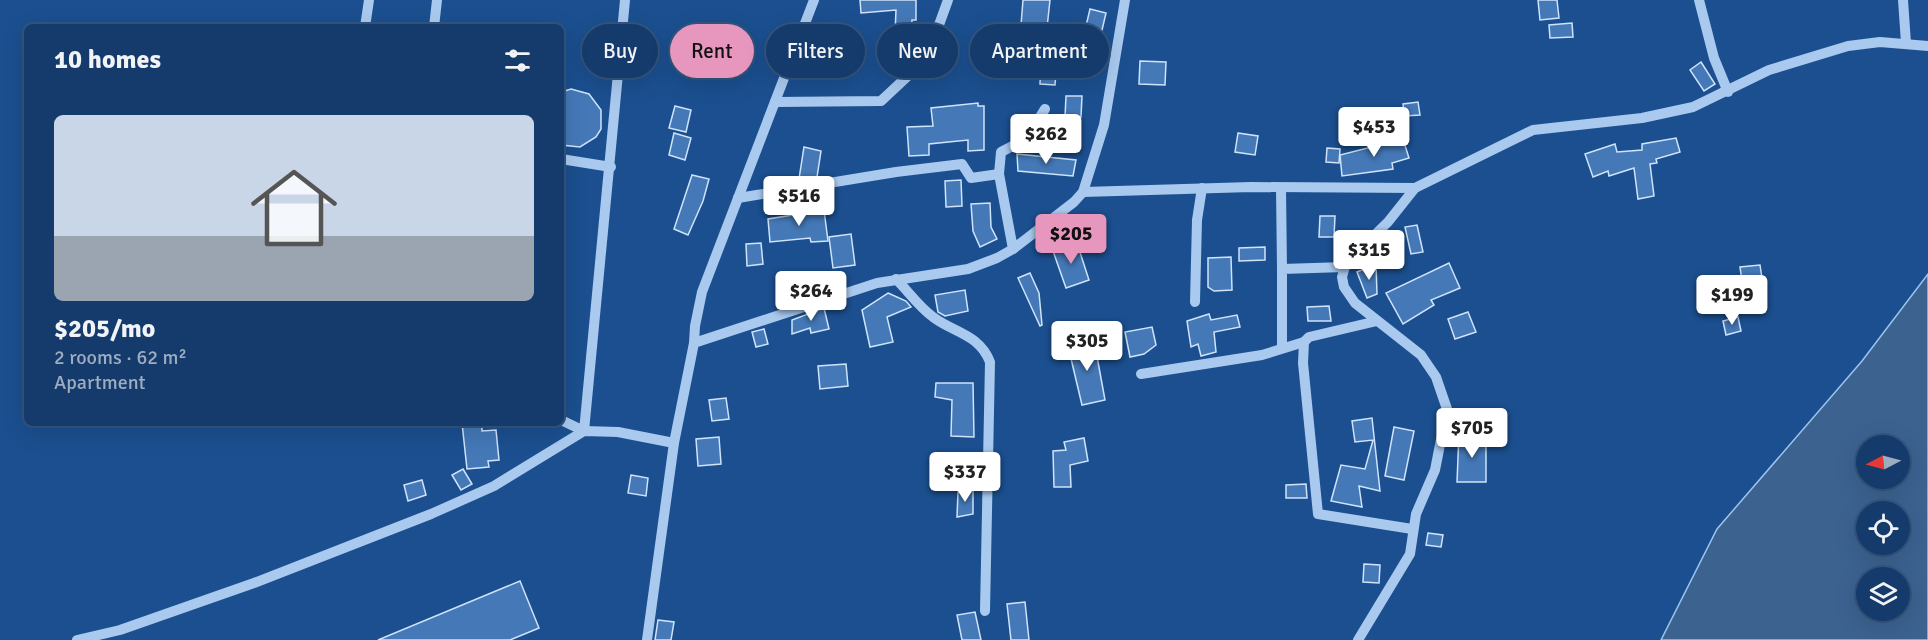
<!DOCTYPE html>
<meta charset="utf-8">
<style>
body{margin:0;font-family:Signika,sans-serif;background:#214673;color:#f1f3f6;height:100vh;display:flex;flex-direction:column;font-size:22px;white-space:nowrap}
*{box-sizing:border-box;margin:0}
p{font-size:20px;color:#9dadc1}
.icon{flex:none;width:33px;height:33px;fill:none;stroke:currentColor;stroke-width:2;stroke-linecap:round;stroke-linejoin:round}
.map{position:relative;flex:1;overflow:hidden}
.sheet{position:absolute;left:24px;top:24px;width:540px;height:402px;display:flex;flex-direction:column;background:#143b6b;border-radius:9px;box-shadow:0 6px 24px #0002,0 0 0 2px #33557e}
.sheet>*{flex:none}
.top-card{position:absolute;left:582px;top:24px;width:570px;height:54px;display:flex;gap:12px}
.needle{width:39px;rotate:264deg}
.buttons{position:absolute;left:1856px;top:435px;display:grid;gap:12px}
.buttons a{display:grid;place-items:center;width:54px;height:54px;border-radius:50%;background:#143b6b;box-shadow:0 6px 24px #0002,0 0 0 2px #33557e;font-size:30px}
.price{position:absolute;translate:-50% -51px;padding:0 14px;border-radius:6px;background:#fff;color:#222;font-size:20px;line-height:39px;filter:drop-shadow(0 2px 3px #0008)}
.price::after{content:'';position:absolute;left:50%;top:36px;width:18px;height:14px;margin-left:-9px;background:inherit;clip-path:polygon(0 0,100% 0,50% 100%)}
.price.on{background:#e797bd;color:#111}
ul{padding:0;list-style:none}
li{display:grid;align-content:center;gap:12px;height:318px;padding:0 30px}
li+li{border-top:2px solid #33557e}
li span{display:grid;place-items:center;height:186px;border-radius:9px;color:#555}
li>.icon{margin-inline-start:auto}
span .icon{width:108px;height:108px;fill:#fffc;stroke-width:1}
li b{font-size:26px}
h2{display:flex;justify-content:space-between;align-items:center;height:72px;padding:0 30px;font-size:26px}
.chip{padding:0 21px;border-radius:27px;background:#143b6b;box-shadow:0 6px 24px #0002,0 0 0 2px #33557e;font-size:21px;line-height:54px}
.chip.on{background:#e797bd;color:#111}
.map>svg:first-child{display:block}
</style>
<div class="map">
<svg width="1928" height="640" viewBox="0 0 1928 640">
<rect width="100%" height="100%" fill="#1b4f8f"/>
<path fill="#3c6290" stroke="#9cc4f0" stroke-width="1.5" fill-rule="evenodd" d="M1928,274V640H1661L1717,529L1862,361ZM1866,446H1899V478H1866ZM1866,512H1899V544H1866ZM1866,578H1899V610H1866Z"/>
<g fill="#4478b7" stroke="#cfe3fa" stroke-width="1.5">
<polygon points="860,0 916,0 916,20 912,20 911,34 895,33 896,10 861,13"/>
<polygon points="1023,0 1050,0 1047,28 1021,25"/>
<polygon points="1538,0 1557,0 1559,18 1540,20"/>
<polygon points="1090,9 1106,13 1098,47 1082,43"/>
<polygon points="1572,23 1573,37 1550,38 1549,25"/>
<polygon points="1041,61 1057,62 1055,85 1040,84"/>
<polygon points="1140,61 1166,62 1165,85 1139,84"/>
<polygon points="1701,62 1715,84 1704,91 1690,70"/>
<polygon points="571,89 589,94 601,110 601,129 596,137 580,147 561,145 561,92"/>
<polygon points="1066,96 1082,96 1081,117 1065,117"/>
<polygon points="1418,102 1420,115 1404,116 1403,104"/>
<polygon points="978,103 978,106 984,106 984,150 968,151 968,140 929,144 929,155 909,156 907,127 933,126 931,108"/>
<polygon points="675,106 691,110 686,132 669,128"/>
<polygon points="674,133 691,138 685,160 669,155"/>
<polygon points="1238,133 1258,136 1255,155 1235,152"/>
<polygon points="1676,138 1680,152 1656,159 1657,163 1650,164 1654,196 1638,199 1634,168 1609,176 1608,171 1593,177 1585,154 1615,144 1617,152 1642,150 1642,144"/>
<polygon points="1403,139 1409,158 1392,163 1393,169 1342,176 1340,155"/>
<polygon points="804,147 821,151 817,177 799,179"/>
<polygon points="1327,148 1340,149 1339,163 1326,162"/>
<polygon points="1017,154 1076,160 1073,176 1018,171"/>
<polygon points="692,175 709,179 703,201 688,235 674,229"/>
<polygon points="961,180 962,206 946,207 945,181"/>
<polygon points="990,203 991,227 997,239 980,247 973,231 971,204"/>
<polygon points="824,210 828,241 811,242 810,238 770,242 768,219"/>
<polygon points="1320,216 1335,216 1334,237 1319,237"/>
<polygon points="1417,225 1423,252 1411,254 1405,227"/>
<polygon points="851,234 855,265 833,268 829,237"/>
<polygon points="761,243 763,264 747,266 746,244"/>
<polygon points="1077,243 1089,280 1066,288 1053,251"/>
<polygon points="1265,247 1265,260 1239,261 1239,248"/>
<polygon points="1231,257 1232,290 1214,291 1208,287 1208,258"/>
<polygon points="1449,263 1460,288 1431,300 1434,305 1403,324 1386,293"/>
<polygon points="1376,264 1377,294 1367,298 1357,272"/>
<polygon points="1760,265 1763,285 1743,288 1740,267"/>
<polygon points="1030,273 1039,293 1042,325 1040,326 1018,278"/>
<polygon points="965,290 968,311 945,316 938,312 935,295"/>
<polygon points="888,293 906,301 911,307 887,317 893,342 870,347 862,310"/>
<polygon points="1329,306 1331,321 1308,321 1307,307"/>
<polygon points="824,308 829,329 811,333 810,328 792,334 792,320"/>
<polygon points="1468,312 1476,332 1455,339 1448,319"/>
<polygon points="1209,314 1211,320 1237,315 1240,327 1214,332 1216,352 1201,356 1198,344 1191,347 1187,321"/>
<polygon points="1738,317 1741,331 1726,335 1723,321"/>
<polygon points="1152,327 1156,345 1144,354 1130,357 1125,332"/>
<polygon points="764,329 768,344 756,347 752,332"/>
<polygon points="1094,340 1105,400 1082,405 1068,346"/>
<polygon points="846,364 848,386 820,389 818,366"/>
<polygon points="936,383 973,383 974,437 951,436 952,400 935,397"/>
<polygon points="726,398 729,419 712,421 709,400"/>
<polygon points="1372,418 1380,491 1359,486 1362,507 1331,501 1341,465 1365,469 1373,440 1355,442 1352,421"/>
<polygon points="462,423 482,423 482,431 496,430 499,460 488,461 489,467 467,469"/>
<polygon points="1394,427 1414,431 1404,480 1385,476"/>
<polygon points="1459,433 1475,433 1475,438 1486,438 1486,482 1457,482"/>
<polygon points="719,437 721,464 698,466 696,439"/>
<polygon points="1084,438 1088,461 1070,465 1071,487 1054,487 1053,451 1066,450 1064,442"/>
<polygon points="463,469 472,484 461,490 452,475"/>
<polygon points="631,475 648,478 646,496 628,493"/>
<polygon points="422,480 426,495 408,501 404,485"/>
<polygon points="1306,484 1307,498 1286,498 1286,485"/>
<polygon points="973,488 973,514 957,517 958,492"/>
<polygon points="1428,533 1443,535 1441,547 1426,545"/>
<polygon points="1364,564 1380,565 1379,583 1363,582"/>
<polygon points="520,581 539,628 510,640 378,640"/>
<polygon points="1025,602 1029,640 1011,640 1007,604"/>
<polygon points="975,612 981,640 962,640 957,615"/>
<polygon points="658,620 674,622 671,640 655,640"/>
</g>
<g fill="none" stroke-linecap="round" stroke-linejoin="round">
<g stroke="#a9c9ee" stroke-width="10">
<polyline points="1699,0 1714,58 1728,92"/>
<polyline points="1903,0 1906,43"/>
<polyline points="365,27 369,0"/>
<polyline points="434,27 437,0"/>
<polyline points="775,102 881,101 927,58 948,0"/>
<polyline points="561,159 611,167"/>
<polyline points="1281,188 1282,269"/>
<polyline points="1083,192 1251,187 1415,188 1533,130 1642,118 1693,107 1769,70 1848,46 1880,42 1928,46"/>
<polyline points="738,198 896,172 962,164 971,178 999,174"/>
<polyline points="1013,249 999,174 1001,152 1026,139 1045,109"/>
<path d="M896,279C908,291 919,307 933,317C954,333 979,334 990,362L985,611"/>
<polyline points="1195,302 1197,220 1202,188"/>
<polyline points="1304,342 1303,363 1318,514 1412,529"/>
<polyline points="694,343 695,326 702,292 814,0"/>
<polyline points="1282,348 1282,269 1345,267"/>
<polyline points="1141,374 1262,355 1304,342 1309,337 1377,321"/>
<polyline points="561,420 584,431 625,0"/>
<polyline points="77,640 120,630 254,583 431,514 494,486 584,431 618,432 674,443"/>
<polyline points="647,640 674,443 694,343 877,283 968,269 997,258 1013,249 1074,202 1083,192 1104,125 1125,0"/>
<polyline points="1358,640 1410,554 1416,514 1435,470 1447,409 1436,377 1421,355 1355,303 1344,287 1342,277 1346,263 1388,222 1415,188"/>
</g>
</g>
</svg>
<div class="buttons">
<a><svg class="needle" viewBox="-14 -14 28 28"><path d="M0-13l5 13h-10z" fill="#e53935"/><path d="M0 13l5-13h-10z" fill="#9dadc1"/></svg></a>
<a><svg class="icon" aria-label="locate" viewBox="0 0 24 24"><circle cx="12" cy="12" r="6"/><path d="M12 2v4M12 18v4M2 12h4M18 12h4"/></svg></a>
<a><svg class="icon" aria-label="layers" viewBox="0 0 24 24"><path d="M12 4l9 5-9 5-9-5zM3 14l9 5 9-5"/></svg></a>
</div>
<b class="price" style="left:1374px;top:158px">$453</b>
<b class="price" style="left:1046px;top:165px">$262</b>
<b class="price" style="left:799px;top:227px">$516</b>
<b class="price on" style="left:1071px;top:265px">$205</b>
<b class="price" style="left:1369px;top:281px">$315</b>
<b class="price" style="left:811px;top:322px">$264</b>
<b class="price" style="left:1732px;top:326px">$199</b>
<b class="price" style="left:1087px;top:372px">$305</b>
<b class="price" style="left:1472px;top:459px">$705</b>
<b class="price" style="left:965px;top:503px">$337</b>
<div class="top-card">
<a class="chip">Buy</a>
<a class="chip on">Rent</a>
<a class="chip">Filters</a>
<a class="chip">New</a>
<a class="chip">Apartment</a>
</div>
<section class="sheet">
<h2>10 homes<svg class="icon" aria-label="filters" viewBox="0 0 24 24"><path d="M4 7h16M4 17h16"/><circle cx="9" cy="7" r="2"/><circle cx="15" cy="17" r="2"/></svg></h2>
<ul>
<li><span style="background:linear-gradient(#c9d6e8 65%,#9aa5b1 0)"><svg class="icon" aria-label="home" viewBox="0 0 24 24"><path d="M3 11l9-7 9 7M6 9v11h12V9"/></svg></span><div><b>$205/mo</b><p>2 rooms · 62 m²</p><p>Apartment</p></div></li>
</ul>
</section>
</div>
